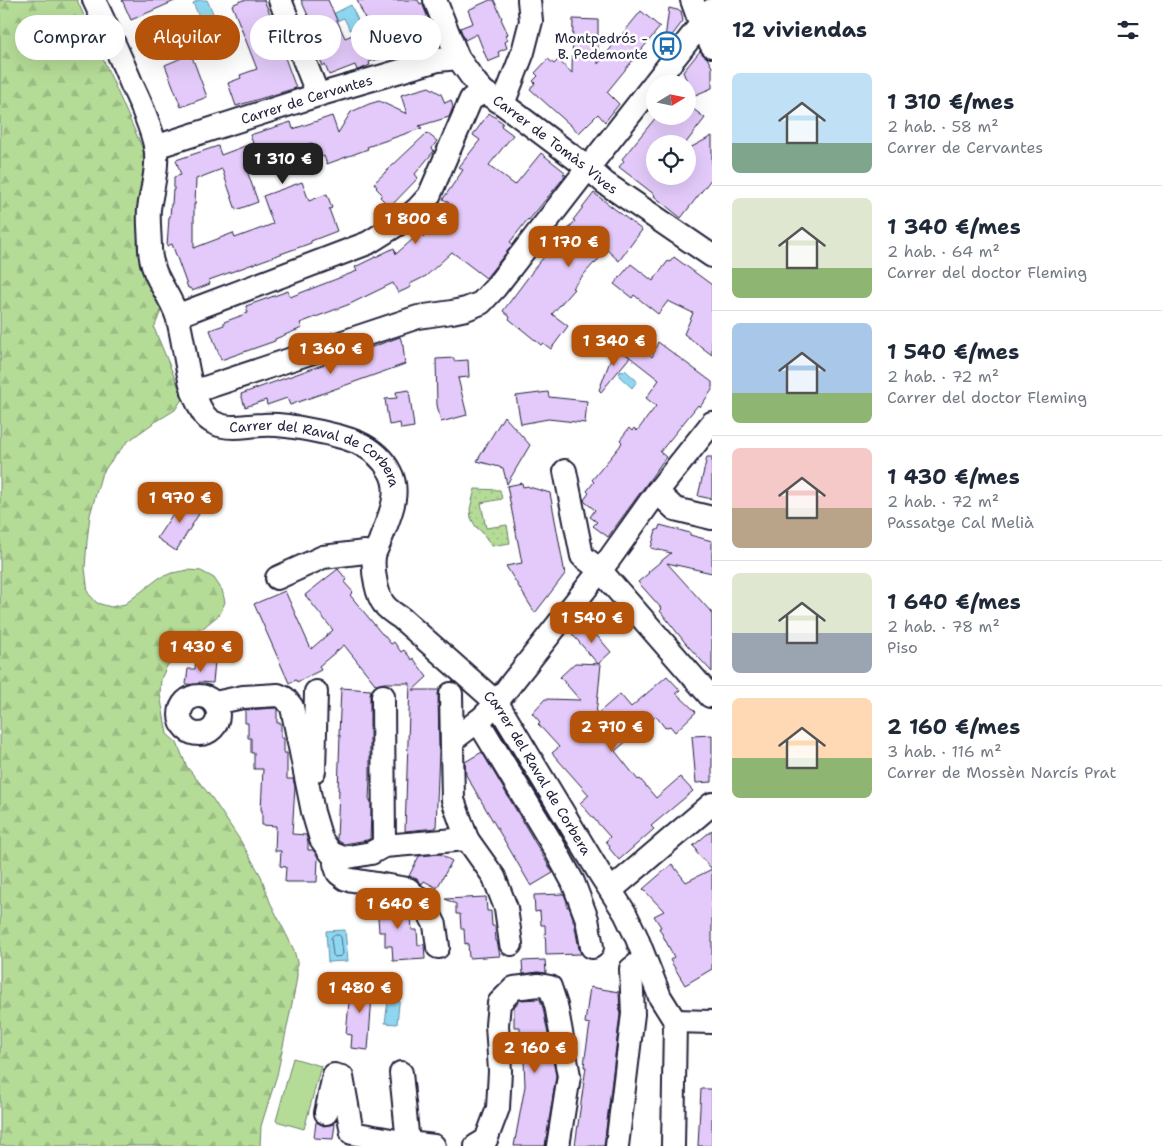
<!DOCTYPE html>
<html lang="es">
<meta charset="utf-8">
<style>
body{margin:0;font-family:"Shantell Sans",sans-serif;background:#f2f2f3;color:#1f2937;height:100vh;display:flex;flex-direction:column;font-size:19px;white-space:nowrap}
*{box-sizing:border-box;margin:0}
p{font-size:16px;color:#747a83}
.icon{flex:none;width:28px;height:28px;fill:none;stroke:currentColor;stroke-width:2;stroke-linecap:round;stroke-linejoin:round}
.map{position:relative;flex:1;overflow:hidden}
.drawer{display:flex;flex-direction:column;background:#fff;width:450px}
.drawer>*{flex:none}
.hud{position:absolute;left:15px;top:15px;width:475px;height:45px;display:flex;gap:10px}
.needle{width:32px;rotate:80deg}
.tools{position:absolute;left:646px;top:75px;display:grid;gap:10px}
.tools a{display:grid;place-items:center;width:50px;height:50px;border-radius:50%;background:#fff;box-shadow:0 5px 20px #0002;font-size:25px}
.price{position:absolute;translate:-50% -42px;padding:0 11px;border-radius:10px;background:#b45309;color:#fff;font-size:16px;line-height:32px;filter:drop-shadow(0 1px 2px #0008)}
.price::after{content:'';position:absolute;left:50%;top:30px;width:15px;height:11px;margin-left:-8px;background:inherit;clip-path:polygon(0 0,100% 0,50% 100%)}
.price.active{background:#222;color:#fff}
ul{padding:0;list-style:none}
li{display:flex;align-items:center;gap:15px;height:125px;padding:0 20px}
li+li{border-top:1px solid #e0e1e3}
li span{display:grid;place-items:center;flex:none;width:140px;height:100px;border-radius:8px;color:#555}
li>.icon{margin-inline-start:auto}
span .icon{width:60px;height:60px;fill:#fffc;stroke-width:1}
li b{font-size:21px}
h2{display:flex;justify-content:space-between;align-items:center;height:60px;padding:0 20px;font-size:21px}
.chip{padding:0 18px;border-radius:22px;background:#fff;box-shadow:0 5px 20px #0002;font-size:18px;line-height:45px}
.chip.active{background:#b45309;color:#fff}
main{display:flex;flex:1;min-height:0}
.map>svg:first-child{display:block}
</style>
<main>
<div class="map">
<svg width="712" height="1146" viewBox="0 0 712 1146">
<defs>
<pattern id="grass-dots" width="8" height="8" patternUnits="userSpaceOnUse" patternTransform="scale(1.25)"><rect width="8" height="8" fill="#b5dc97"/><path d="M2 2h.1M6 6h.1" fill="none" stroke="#9bbc83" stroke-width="1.8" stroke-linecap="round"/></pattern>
<pattern id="forest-firs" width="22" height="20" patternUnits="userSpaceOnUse" patternTransform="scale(1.25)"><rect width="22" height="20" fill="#b5dc97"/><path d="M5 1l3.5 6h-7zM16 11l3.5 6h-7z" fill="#9bbc83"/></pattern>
</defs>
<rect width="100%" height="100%" fill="#fff"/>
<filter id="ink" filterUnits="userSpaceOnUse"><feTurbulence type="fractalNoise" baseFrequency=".02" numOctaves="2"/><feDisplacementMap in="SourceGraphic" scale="10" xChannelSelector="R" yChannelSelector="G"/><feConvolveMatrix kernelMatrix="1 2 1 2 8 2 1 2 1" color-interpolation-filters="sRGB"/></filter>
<g filter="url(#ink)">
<polygon fill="url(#grass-dots)" stroke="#6c7f69" points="475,489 500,490 502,499 481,503 486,528 507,525 510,543 492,546 481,531 476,527 471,518 470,509"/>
<polygon fill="url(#forest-firs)" stroke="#6c7f69" points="0,0 77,0 145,154 139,214 137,246 141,270 162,308 154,328 179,388 182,399 175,410 152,424 127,442 108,465 101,476 90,515 87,541 85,568 88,593 97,603 111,607 125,604 159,578 172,573 188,570 201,571 214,578 222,590 225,602 220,614 198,632 177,654 167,666 161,679 160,694 167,734 177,743 187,767 212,798 240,840 261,876 270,902 294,950 297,962 297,976 295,989 277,1075 261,1126 260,1146 0,1146"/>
<polygon fill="#b5dc97" stroke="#6c7f69" points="293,1058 321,1066 304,1129 276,1121"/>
<g fill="#8fd7f1" stroke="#638fa8">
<polygon points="199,0 207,0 218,24 205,30 193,3"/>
<polygon points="351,5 360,25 350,30 344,18 336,21 333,14"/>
<polygon points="625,370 637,381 632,388 619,376 620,371 623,372"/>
<polygon points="345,930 348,961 328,962 326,931"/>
<polygon points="389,993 400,994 397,1024 385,1023"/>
</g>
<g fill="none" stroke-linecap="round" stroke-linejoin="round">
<polygon stroke="#4e6a84" stroke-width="1" points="334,935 339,935 341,937 343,954 341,956 335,957 333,955 331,938"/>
</g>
<g fill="#e3cafa" stroke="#22223b">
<polygon points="122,0 177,0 131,20"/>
<polygon points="243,0 264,0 278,33 276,33 296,88 236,106 228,83 241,78 240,75 257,69 232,5"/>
<polygon points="301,0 328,0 345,38 369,28 357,0 418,0 420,4 422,3 437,41 369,62 370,65 361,69 357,70 355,65 329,75 325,65 323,66 317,53 321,51 315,39 318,38"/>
<polygon points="490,0 494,0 502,18 501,19 508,34 506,36 508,40 505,42 507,48 498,52 500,57 488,62 477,34 465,40 460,28 473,23 468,10"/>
<polygon points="669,8 681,11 683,21 664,46"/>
<polygon points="641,11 660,27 607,92 619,104 605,122 598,114 579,133 530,89 535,83 533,81 538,76 535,73 548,59 554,64 558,60 572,73 573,19 598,20 598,64"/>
<polygon points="700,51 707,58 712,67 712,88 688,98 688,84 683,72"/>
<polygon points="191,54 207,97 181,107 165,65"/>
<polygon points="429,87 441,94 445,103 451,100 453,107 449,117 419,126 422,128 367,147 368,149 327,164 324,156 317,159 312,143 245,165 258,202 236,210 222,169 196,179 195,204 194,204 194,248 233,233 235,238 273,224 263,196 302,182 309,201 327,194 332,208 329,209 337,231 311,241 311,243 209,280 210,284 192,291 190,288 188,288 172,244 167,246 169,217 170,217 171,204 172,204 173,190 174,190 174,177 181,175 176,160 218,146 221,155 253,143 250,135 291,122 293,129 332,116 338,133 351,112 369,104 379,101 407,114 401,95"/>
<polygon points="688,105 705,118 685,144 655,144 655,176 688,176 688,149 712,136 712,178 681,218 654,196 655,195 619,167 624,161 622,159 657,116 688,116"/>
<polygon points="489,113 503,123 501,126 513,135 489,165 515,185 541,153 565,172 563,174 566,175 529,220 528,219 510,242 513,244 486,278 452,252 426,276 410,284 411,287 398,293 393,283 350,304 300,323 302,328 275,339 275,341 221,360 210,330 224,325 224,322 248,313 246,306 288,291 290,297 357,271 355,267 394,248 396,254 420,233 424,237 449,203 443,199 463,170 459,167 480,140 473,135"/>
<polygon points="427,133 437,141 432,148 434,151 415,174 418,178 390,207 380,197 382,194 376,188 377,187 374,183"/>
<polygon points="594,193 642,230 619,261 606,249 595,264 594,263 572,288 574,289 552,314 568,326 551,349 543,343 541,345 509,319 510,317 503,311 532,272 532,271 575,221 573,220"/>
<polygon points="674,257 712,285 712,355 684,334 693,313 668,301 658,314 634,295 632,298 614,284 631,264 653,281 668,261 670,262"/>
<polygon points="400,337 403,346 405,364 290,405 287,398 267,405 266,400 245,407 241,394"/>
<polygon points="658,342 712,382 712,390 700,407 698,405 660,452 666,457 608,537 593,526 597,522 590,517 595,510 585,502 584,500 589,493 587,491 594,482 592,480 620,446 622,442 620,440 629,428 632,431 634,428 637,431 656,406 646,398 659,380 627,355 639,348 642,350 643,349 652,357"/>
<polygon points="615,348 630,357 601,392 599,390"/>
<polygon points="454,358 454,361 468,360 469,377 458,378 467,415 441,422 437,405 436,359"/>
<polygon points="409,390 414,427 401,429 400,423 389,425 385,399 397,398 396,392"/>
<polygon points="548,392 549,397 587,401 585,423 548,419 521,424 516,396"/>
<polygon points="504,416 530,445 507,484 503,468 477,461"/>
<polygon points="707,457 712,457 712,499 698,496"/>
<polygon points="522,483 523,487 528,486 529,487 550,493 565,574 535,613 506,566 522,563 507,486"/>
<polygon points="184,497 202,509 176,551 157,538"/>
<polygon points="660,525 690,533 690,535 712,541 712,573 667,563 712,613 712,672 687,645 660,611 662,609 638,582 649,573 648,572 671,553 651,548 656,530 658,530"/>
<polygon points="338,569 347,580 344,582 353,592 350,595 382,634 383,634 391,644 394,642 401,652 404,650 412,660 413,658 427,677 413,690 439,690 438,694 439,750 436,828 405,831 410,683 384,683 376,685 344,645 319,666 321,670 297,682 296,680 289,683 254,604 285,591 311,649 333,630 305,595"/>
<polygon points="580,624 590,632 592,630 611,652 598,664 572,634"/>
<polygon points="196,659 215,661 213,683 199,682 198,685 186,684 188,669 195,669"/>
<polygon points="575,663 601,664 596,715 620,694 631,707 667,676 680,690 676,693 696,712 675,732 670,726 665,728 656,716 615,751 638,780 640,779 656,798 680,777 693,791 651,826 654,829 619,860 609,848 610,846 606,841 610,837 580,803 589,795 552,753 559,747 538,724 540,722 532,713 545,699 580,700 560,677"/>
<polygon points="341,688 371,690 370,696 370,778 369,800 371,800 371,812 370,839 367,840 344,844 340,842 337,839 339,790 338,790 340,735 339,735"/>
<polygon points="276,708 277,709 277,723 281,723 281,738 284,738 284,753 287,753 287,779 293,779 295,787 292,834 306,835 308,842 308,850 313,850 318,857 317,882 285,882 286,867 280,866 281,851 275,851 276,826 262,825 262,810 261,810 263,769 254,769 254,753 251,753 251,738 248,738 248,723 245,723 245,710"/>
<polygon points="712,735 712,782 696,783 692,736"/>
<polygon points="482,752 553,873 531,886 466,775 465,762"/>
<polygon points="712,830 712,969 685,985 670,960 674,957 659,928 661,927 654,916 664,911 643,889 672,864 686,882 712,869 696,852 697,850 693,846"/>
<polygon points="440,854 452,861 437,888 424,881 422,884 417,879 409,876 419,856"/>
<polygon points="564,894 567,902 567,907 569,907 573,918 573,922 574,922 579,949 581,954 546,955 545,925 541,925 540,911 535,912 534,895"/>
<polygon points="486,897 487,911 491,911 492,926 495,926 496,941 497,941 500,956 469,958 468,943 465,944 464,929 461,929 460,914 456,914 456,904 445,899"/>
<polygon points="396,900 402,901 404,903 405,915 411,915 412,930 417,930 418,945 424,944 425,959 393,961 392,946 385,946 385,932 379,932 378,917 372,917 371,901"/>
<polygon points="545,960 546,973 538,972 523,974 522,961"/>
<polygon points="351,981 373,983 368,1050 351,1048 352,1035 346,1034"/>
<polygon points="590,987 619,992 620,1014 604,1146 575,1146 586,1067 584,1067 585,1057 590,1024 585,1023"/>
<polygon points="540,999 543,1008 556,1076 545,1146 514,1146 525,1086 524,1060 521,1060 520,1027 514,1027 514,1007 520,1000"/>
<polygon points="701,1089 712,1089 712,1146 698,1146"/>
<polygon points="316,1122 324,1126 335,1124 333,1139 314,1138"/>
</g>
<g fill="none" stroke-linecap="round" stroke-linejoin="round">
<g stroke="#22223b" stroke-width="26">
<g id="minor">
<path id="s1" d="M94,0C107,28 120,56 132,85C141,104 150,124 155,145C159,166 152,188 149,209C148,222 150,236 150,249C151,276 169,292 177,316C186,347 186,386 203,413C207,420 215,424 223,426C236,429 250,425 263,425C279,424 295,427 311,430C341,436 375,442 390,472C402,494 388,519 380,541C378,546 375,551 374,556C373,565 374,575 376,584C380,603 385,608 401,618L497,703L600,874L625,913L636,936L660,997L675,1021"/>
<polyline points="280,0 318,95"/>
<path id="s2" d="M435,0L458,58L476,83L484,92L503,104L588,168L605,183L712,256"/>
<polyline points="692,0 701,25 712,46"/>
<polyline points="503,104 523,52 531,21 529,0"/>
<path id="s3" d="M155,147L318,95L438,60L458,58"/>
<polyline points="177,315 184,313 368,243 403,221 418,208 429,196 471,99 484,92"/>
<polyline points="193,392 418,317 452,312 466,309 481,303 495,288 588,168 712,10"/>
<polyline points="565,471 582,556 600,570 710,696 712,696"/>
<polyline points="657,492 675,509 712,518"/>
<polyline points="277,578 323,557 365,552 374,555"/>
<polyline points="451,694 453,800 467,839 494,877 506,908 511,944"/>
<circle cx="199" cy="715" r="19"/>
<polyline points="383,696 384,846 467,839"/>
<polyline points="215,703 243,697 278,695 285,698 292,707 313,812 321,839 331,853 343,858 371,853 384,846"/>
<polyline points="478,721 554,847 573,882 587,919 592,947"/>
<path d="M452,741C460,734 469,728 478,721C491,711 500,698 510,685L610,558L657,492L712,423"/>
<polyline points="314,771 316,692"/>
<polyline points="343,858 335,864 338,873 346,879 408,889 425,905 435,925 438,947"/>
<polyline points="611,890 712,804"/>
<polyline points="675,1021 712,1022"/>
<polyline points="401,1073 408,1143"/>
<polyline points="326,1113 334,1075 342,1077 352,1133 408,1143 434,1146"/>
<polyline points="476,1146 486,1140 498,1108 500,1071 497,1025 499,1003 514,988 539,985 550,987 556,1005 569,1076 558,1146"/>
<polyline points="617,1146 633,1014 631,969 644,959"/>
<polyline points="673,1146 675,1021"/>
</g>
</g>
<use href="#minor" stroke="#fff" stroke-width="22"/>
</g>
</g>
<defs>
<g id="bus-ring" transform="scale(1.4375)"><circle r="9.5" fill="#fff" stroke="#1f6fb2" stroke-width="1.5"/><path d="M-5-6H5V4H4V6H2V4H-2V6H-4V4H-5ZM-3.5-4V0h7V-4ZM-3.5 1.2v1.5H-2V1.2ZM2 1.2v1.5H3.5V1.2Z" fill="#1f6fb2"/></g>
</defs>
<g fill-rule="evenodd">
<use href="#bus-ring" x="667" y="46"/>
</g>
<g text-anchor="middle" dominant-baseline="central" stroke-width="5" stroke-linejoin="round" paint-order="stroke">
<g font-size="14" fill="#22223b" stroke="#fff" text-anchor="end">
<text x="648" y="38">Montpedrós -<tspan x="648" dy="16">B. Pedemonte</tspan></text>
</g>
<g font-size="14" fill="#22223b" stroke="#fff">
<text stroke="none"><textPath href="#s3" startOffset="159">Carrer de Cervantes</textPath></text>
<text stroke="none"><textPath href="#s2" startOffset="194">Carrer de Tomàs Vives</textPath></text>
<text stroke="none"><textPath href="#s1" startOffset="562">Carrer del Raval de Corbera</textPath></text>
<text stroke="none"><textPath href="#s1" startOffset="1011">Carrer del Raval de Corbera</textPath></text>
</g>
</g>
</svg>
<div class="tools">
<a><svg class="needle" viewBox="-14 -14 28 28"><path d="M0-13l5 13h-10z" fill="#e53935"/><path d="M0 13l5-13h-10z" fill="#747a83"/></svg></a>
<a><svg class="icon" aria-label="locate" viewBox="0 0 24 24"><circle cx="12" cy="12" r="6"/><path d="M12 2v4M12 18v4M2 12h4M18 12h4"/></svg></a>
</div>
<b class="price active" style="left:283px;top:185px">1 310 €</b>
<b class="price" style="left:416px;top:245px">1 800 €</b>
<b class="price" style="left:569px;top:268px">1 170 €</b>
<b class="price" style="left:614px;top:367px">1 340 €</b>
<b class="price" style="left:331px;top:375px">1 360 €</b>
<b class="price" style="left:180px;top:524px">1 970 €</b>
<b class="price" style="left:592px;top:644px">1 540 €</b>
<b class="price" style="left:201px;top:673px">1 430 €</b>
<b class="price" style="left:612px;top:753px">2 710 €</b>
<b class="price" style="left:398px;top:930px">1 640 €</b>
<b class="price" style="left:360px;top:1014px">1 480 €</b>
<b class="price" style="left:535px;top:1074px">2 160 €</b>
<div class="hud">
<a class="chip">Comprar</a>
<a class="chip active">Alquilar</a>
<a class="chip">Filtros</a>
<a class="chip">Nuevo</a>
</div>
</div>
<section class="drawer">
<h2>12 viviendas<svg class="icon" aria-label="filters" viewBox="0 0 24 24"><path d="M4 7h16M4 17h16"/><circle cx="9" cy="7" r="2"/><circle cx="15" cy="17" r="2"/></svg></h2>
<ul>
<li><span style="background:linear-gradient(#bfe0f5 70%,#7fa58c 0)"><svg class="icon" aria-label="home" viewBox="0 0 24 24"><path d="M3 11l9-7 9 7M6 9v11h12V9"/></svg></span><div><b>1 310 €/mes</b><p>2 hab. · 58 m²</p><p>Carrer de Cervantes</p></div></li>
<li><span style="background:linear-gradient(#dfe7d0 70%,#8fb573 0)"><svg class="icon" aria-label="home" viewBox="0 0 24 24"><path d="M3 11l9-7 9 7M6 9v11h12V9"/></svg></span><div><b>1 340 €/mes</b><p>2 hab. · 64 m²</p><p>Carrer del doctor Fleming</p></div></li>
<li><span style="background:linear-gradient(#a9c7e8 70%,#8fb573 0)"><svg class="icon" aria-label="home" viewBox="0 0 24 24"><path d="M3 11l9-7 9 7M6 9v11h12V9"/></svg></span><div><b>1 540 €/mes</b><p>2 hab. · 72 m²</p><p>Carrer del doctor Fleming</p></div></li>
<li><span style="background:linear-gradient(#f6c9c9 60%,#b9a48a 0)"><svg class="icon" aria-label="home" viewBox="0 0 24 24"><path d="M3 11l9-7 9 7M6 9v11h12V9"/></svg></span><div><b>1 430 €/mes</b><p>2 hab. · 72 m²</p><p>Passatge Cal Melià</p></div></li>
<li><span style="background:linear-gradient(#dfe7d0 60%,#9aa5b1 0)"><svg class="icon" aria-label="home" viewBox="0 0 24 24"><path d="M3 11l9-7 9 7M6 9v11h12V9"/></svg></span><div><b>1 640 €/mes</b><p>2 hab. · 78 m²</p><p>Piso</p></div></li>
<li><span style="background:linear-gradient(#ffd9b3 60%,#8fb573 0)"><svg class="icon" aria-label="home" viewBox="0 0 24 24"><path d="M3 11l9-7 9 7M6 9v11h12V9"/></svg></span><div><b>2 160 €/mes</b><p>3 hab. · 116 m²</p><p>Carrer de Mossèn Narcís Prat</p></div></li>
</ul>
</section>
</main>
